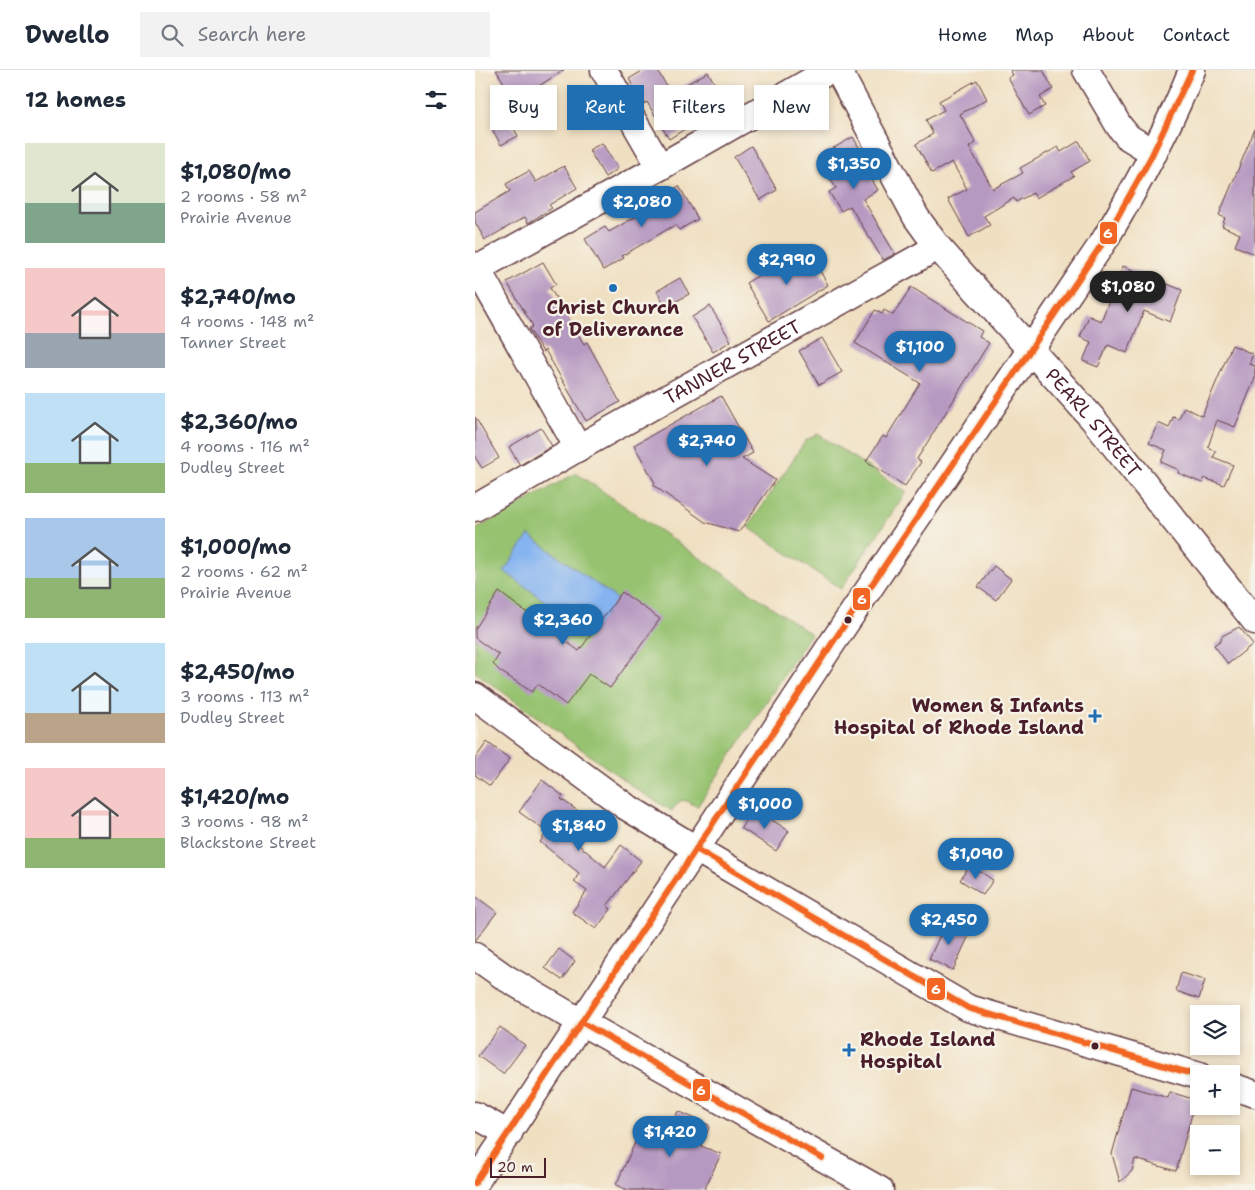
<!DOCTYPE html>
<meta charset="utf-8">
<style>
body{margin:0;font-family:"Shantell Sans",sans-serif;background:#f2f2f3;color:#1f2937;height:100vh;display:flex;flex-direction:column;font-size:19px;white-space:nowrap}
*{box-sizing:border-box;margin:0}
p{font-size:16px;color:#747a83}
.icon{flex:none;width:28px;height:28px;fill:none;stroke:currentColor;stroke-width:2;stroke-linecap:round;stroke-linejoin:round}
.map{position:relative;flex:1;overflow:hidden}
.sheet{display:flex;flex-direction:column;background:#fff;width:475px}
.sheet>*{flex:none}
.guide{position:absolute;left:15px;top:15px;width:475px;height:45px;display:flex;gap:10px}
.fabs{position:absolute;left:715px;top:935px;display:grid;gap:10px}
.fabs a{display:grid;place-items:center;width:50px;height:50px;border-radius:0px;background:#fff;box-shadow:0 2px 8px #0003;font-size:25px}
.scale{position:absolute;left:15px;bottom:12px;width:56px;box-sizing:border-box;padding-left:5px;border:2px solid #4a1f2b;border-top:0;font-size:14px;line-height:18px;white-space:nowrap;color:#4a1f2b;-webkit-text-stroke:4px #f7f3e8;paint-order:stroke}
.price{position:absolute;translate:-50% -42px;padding:0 11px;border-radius:18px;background:#1f6fb2;color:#fff;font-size:16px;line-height:32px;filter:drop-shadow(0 1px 2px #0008)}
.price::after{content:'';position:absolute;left:50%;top:30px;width:15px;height:11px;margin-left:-8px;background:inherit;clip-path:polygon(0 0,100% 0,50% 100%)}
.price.on{background:#222;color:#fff}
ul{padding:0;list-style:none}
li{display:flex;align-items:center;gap:15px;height:125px;padding:0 25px}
li span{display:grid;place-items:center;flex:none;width:140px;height:100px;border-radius:0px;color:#555}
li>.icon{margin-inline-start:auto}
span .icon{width:60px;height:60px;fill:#fffc;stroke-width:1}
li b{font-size:21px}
h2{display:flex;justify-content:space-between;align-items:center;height:60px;padding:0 25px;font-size:21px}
.pill{padding:0 18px;border-radius:0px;background:#fff;box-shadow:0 2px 8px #0003;font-size:18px;line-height:45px}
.pill.on{background:#1f6fb2;color:#fff}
header{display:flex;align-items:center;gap:30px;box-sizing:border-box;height:70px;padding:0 25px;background:#fff;border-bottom:1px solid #e0e1e3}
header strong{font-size:24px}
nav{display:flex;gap:28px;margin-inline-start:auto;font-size:18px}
.search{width:350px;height:45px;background:#f2f2f3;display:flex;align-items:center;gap:12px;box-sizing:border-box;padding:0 18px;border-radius:0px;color:#747a83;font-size:19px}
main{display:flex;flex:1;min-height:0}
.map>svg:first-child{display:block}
</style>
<header>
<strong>Dwello</strong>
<div class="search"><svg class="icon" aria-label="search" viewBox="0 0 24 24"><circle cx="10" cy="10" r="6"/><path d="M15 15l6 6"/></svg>Search here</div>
<nav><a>Home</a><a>Map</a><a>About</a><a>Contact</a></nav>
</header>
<main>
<section class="sheet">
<h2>12 homes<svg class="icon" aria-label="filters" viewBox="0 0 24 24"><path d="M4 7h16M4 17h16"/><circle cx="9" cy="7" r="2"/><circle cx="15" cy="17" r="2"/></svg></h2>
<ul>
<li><span style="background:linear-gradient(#dfe7d0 60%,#7fa58c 0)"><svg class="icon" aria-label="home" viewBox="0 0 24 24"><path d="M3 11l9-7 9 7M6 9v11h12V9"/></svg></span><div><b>$1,080/mo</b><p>2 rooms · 58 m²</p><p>Prairie Avenue</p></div></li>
<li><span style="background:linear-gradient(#f6c9c9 65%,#9aa5b1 0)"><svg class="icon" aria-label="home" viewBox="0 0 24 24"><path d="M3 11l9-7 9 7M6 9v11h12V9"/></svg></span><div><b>$2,740/mo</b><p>4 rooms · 148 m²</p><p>Tanner Street</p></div></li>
<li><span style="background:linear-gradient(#bfe0f5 70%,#8fb573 0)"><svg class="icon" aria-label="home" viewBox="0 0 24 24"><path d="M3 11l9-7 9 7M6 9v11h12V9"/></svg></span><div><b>$2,360/mo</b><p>4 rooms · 116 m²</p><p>Dudley Street</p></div></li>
<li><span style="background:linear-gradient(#a9c7e8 60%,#8fb573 0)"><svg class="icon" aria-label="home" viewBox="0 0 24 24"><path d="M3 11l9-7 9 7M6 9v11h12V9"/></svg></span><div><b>$1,000/mo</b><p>2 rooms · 62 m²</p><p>Prairie Avenue</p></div></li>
<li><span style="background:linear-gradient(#bfe0f5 70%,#b9a48a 0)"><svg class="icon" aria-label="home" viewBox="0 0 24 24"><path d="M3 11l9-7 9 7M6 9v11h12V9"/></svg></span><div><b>$2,450/mo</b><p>3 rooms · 113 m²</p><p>Dudley Street</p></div></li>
<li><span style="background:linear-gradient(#f6c9c9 70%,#8fb573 0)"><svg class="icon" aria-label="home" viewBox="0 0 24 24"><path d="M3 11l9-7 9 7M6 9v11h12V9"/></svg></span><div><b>$1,420/mo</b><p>3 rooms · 98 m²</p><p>Blackstone Street</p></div></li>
</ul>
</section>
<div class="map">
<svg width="780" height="1120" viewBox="0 0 780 1120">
<rect width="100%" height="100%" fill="#f7f3e8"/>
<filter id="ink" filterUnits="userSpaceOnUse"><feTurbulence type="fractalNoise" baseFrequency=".02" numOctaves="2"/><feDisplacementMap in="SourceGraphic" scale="10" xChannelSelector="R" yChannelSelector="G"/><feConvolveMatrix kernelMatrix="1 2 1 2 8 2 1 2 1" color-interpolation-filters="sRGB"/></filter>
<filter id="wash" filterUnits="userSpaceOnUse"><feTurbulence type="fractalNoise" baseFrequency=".0096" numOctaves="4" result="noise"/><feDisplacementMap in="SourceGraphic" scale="20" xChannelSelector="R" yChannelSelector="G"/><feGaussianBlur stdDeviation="1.12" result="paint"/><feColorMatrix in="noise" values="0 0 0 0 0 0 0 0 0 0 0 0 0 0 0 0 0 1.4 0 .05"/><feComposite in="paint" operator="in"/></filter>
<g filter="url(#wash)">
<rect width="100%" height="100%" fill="#f0e0c2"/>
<g fill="#97c371" stroke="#70714e">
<polygon points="343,364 431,422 366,519 273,457 331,370"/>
<path d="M101,403L336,564L222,737C208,728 206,727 197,741L164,721L0,602V460Z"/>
</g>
<polygon fill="#85b4f0" stroke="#686a8e" points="54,465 142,529 116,565 29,501"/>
<g id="blocks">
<g fill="#b699c1">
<polygon points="21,0 89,0 40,31"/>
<polygon points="169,0 182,0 196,23 233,2 250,31 211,54 213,57 194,69 172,32 169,34 154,9"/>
<polygon points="535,0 568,0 578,19 565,27 570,36 554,45 533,8 538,5"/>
<polygon points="502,10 512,29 485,44 501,73 494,77 518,119 548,103 545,98 583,77 586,82 604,71 615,91 596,102 599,106 561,128 558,123 541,132 539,128 509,146 515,155 494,167 473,129 492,119 477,92 457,103 441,74 458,64 451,50 469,40 464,31"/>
<polygon points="34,50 43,66 26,75 17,59"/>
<polygon points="780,59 780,184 760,176 765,164 747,156 750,148 744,145"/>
<polygon points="378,67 388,84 383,87 403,120 388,129 420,184 408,190 375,136 366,141 354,122 361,118 343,87"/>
<polygon points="127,73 143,99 130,107 114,80"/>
<polygon points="276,76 302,120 285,130 259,87"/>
<polygon points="89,96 102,118 74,135 77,138 53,153 50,147 10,170 0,152 0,142 35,121 31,114 54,101 61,112"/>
<polygon points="204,116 223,149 204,160 200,155 147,186 149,188 128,200 110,169 130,157 134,162 186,132 184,128"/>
<polygon points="334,182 353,215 294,251 271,213 293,200 296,205"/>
<polygon points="68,192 81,214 75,218 109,274 112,272 145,332 111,351 70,280 68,282 54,259 58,256 32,212"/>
<polygon points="648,196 707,220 695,252 669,241 652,283 633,275 623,297 608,291 616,272 605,267 614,246 626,251"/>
<polygon points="205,208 214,224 191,237 182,221"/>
<polygon points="436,217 507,261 504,267 514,273 442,389 446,392 430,416 391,391 408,366 411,368 445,313 380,273 400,240 407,244 409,240 418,245"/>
<polygon points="235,236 256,271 238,282 217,247"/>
<polygon points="347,268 367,302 344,315 324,281"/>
<polygon points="757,275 778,284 774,294 780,296 780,308 760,357 742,350 733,377 741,382 738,387 758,395 749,415 729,408 727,413 703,403 704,400 686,392 691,380 674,373 683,353 694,358 698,347 704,349 709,337 727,346"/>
<polygon points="246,326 278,383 267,389 300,410 264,462 230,452 178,415 180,413 159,375"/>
<polygon points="0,347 24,388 7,398 0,387"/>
<polygon points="66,358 77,376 45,395 34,377"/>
<polygon points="519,496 536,509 521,530 503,517"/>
<polygon points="24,522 104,581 147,522 185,549 135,618 114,604 91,635 63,614 57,622 25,601 18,594 24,585 0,568 0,559"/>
<polygon points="764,557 778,574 753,594 739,575 746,570 747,566"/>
<polygon points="12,672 35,689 15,716 0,705 0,689"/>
<polygon points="67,710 88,726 86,729 120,753 104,775 130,797 146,775 166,791 132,836 136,839 121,859 97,842 112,821 99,812 104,803 65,772 72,762 44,742"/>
<polygon points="279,738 314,761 301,781 266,758"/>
<polygon points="495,795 518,810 508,825 485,810"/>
<polygon points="0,826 22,842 0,871"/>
<polygon points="471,852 495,863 478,900 454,889"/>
<polygon points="84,879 100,891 87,910 70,898"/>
<polygon points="706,903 730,910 724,929 701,921"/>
<polygon points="25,957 50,975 28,1004 3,986"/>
<polygon points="656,1017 693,1028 695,1022 721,1030 701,1101 660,1089 657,1101 645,1112 637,1084"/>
<polygon points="203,1041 234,1055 234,1058 226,1076 246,1084 229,1120 153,1120 141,1115 170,1050 194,1061"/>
</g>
</g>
</g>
<g filter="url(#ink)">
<use href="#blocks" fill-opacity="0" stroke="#633c42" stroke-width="1"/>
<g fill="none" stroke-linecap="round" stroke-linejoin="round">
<g stroke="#633c42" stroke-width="29">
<g id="minor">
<polyline points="129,0 185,97"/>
<path id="s1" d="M363,0L441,147L462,176L495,213L618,349L780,551"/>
<polyline points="611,0 644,56 653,67 679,83"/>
<polyline points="0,195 103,378"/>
<polyline points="0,200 185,97 355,0"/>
<path id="s2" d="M0,438L103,378L450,184L462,176"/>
<polyline points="0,626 150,736 221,779 493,938 724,1006"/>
<polyline points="0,886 31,908 106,952 405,1120"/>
<polyline points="756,1016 780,1024"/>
<polyline points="0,1045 34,1064"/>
<path d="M0,1113L358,572L629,171C662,116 693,60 717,0"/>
</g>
</g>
<use href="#minor" stroke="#fff" stroke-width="26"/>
<g stroke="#f7f3e8" stroke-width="10">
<g id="bus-1">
<polyline points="221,779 493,938 724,1006"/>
<polyline points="106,952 347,1088"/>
<polyline points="0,1113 358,572 629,171 676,87 717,0"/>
</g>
</g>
<use href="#bus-1" stroke="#f26522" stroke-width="6"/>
</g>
</g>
<g fill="#1f6fb2" stroke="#f7f3e8" stroke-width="2">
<circle cx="138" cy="218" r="5"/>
<path d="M617.5 638.5h5v5h5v5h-5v5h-5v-5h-5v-5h5z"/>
<path d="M371.5 972.5h5v5h5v5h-5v5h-5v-5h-5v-5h5z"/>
</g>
<g fill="#4a1f2b" stroke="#f7f3e8" stroke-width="2">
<circle cx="373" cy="550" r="4.5"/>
<circle cx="620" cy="976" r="4.5"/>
</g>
<g text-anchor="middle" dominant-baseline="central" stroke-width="4.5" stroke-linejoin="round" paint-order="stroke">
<g font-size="19" font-weight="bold" fill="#4a1f2b" stroke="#f7f3e8">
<text x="138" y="237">Christ Church<tspan x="138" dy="22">of Deliverance</tspan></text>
<text x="609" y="635" text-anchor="end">Women &amp; Infants<tspan x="609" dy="22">Hospital of Rhode Island</tspan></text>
<text x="385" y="969" text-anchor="start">Rhode Island<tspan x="385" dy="22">Hospital</tspan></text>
</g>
<g font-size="19" fill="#4a1f2b" stroke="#f7f3e8">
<text stroke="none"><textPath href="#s2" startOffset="296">TANNER STREET</textPath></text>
<text stroke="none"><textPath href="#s1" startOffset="438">PEARL STREET</textPath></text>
</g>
</g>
<g stroke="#f7f3e8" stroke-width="2">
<rect x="624" y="151" width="19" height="24" rx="5" fill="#f26522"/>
<rect x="377" y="517" width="19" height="24" rx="5" fill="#f26522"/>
<rect x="451" y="907" width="20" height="24" rx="5" fill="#f26522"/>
<rect x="217" y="1008" width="19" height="24" rx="5" fill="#f26522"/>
</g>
<g font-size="14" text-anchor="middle" font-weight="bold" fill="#fff">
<text x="633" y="168">6</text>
<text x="387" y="534">6</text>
<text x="461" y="924">6</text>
<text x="226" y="1025">6</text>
</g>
</svg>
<div class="fabs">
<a><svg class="icon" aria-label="layers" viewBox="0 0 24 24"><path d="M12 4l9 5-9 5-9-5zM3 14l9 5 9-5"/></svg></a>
<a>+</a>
<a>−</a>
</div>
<div class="scale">20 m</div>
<b class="price" style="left:379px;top:120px">$1,350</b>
<b class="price" style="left:167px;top:158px">$2,080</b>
<b class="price" style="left:312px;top:216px">$2,990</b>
<b class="price on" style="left:653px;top:243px">$1,080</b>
<b class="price" style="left:445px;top:303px">$1,100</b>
<b class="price" style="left:232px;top:397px">$2,740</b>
<b class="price" style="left:88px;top:576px">$2,360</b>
<b class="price" style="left:290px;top:760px">$1,000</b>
<b class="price" style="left:104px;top:782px">$1,840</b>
<b class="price" style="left:501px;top:810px">$1,090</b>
<b class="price" style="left:474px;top:876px">$2,450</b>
<b class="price" style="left:195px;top:1088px">$1,420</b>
<div class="guide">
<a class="pill">Buy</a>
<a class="pill on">Rent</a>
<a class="pill">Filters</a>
<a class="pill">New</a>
</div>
</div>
</main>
